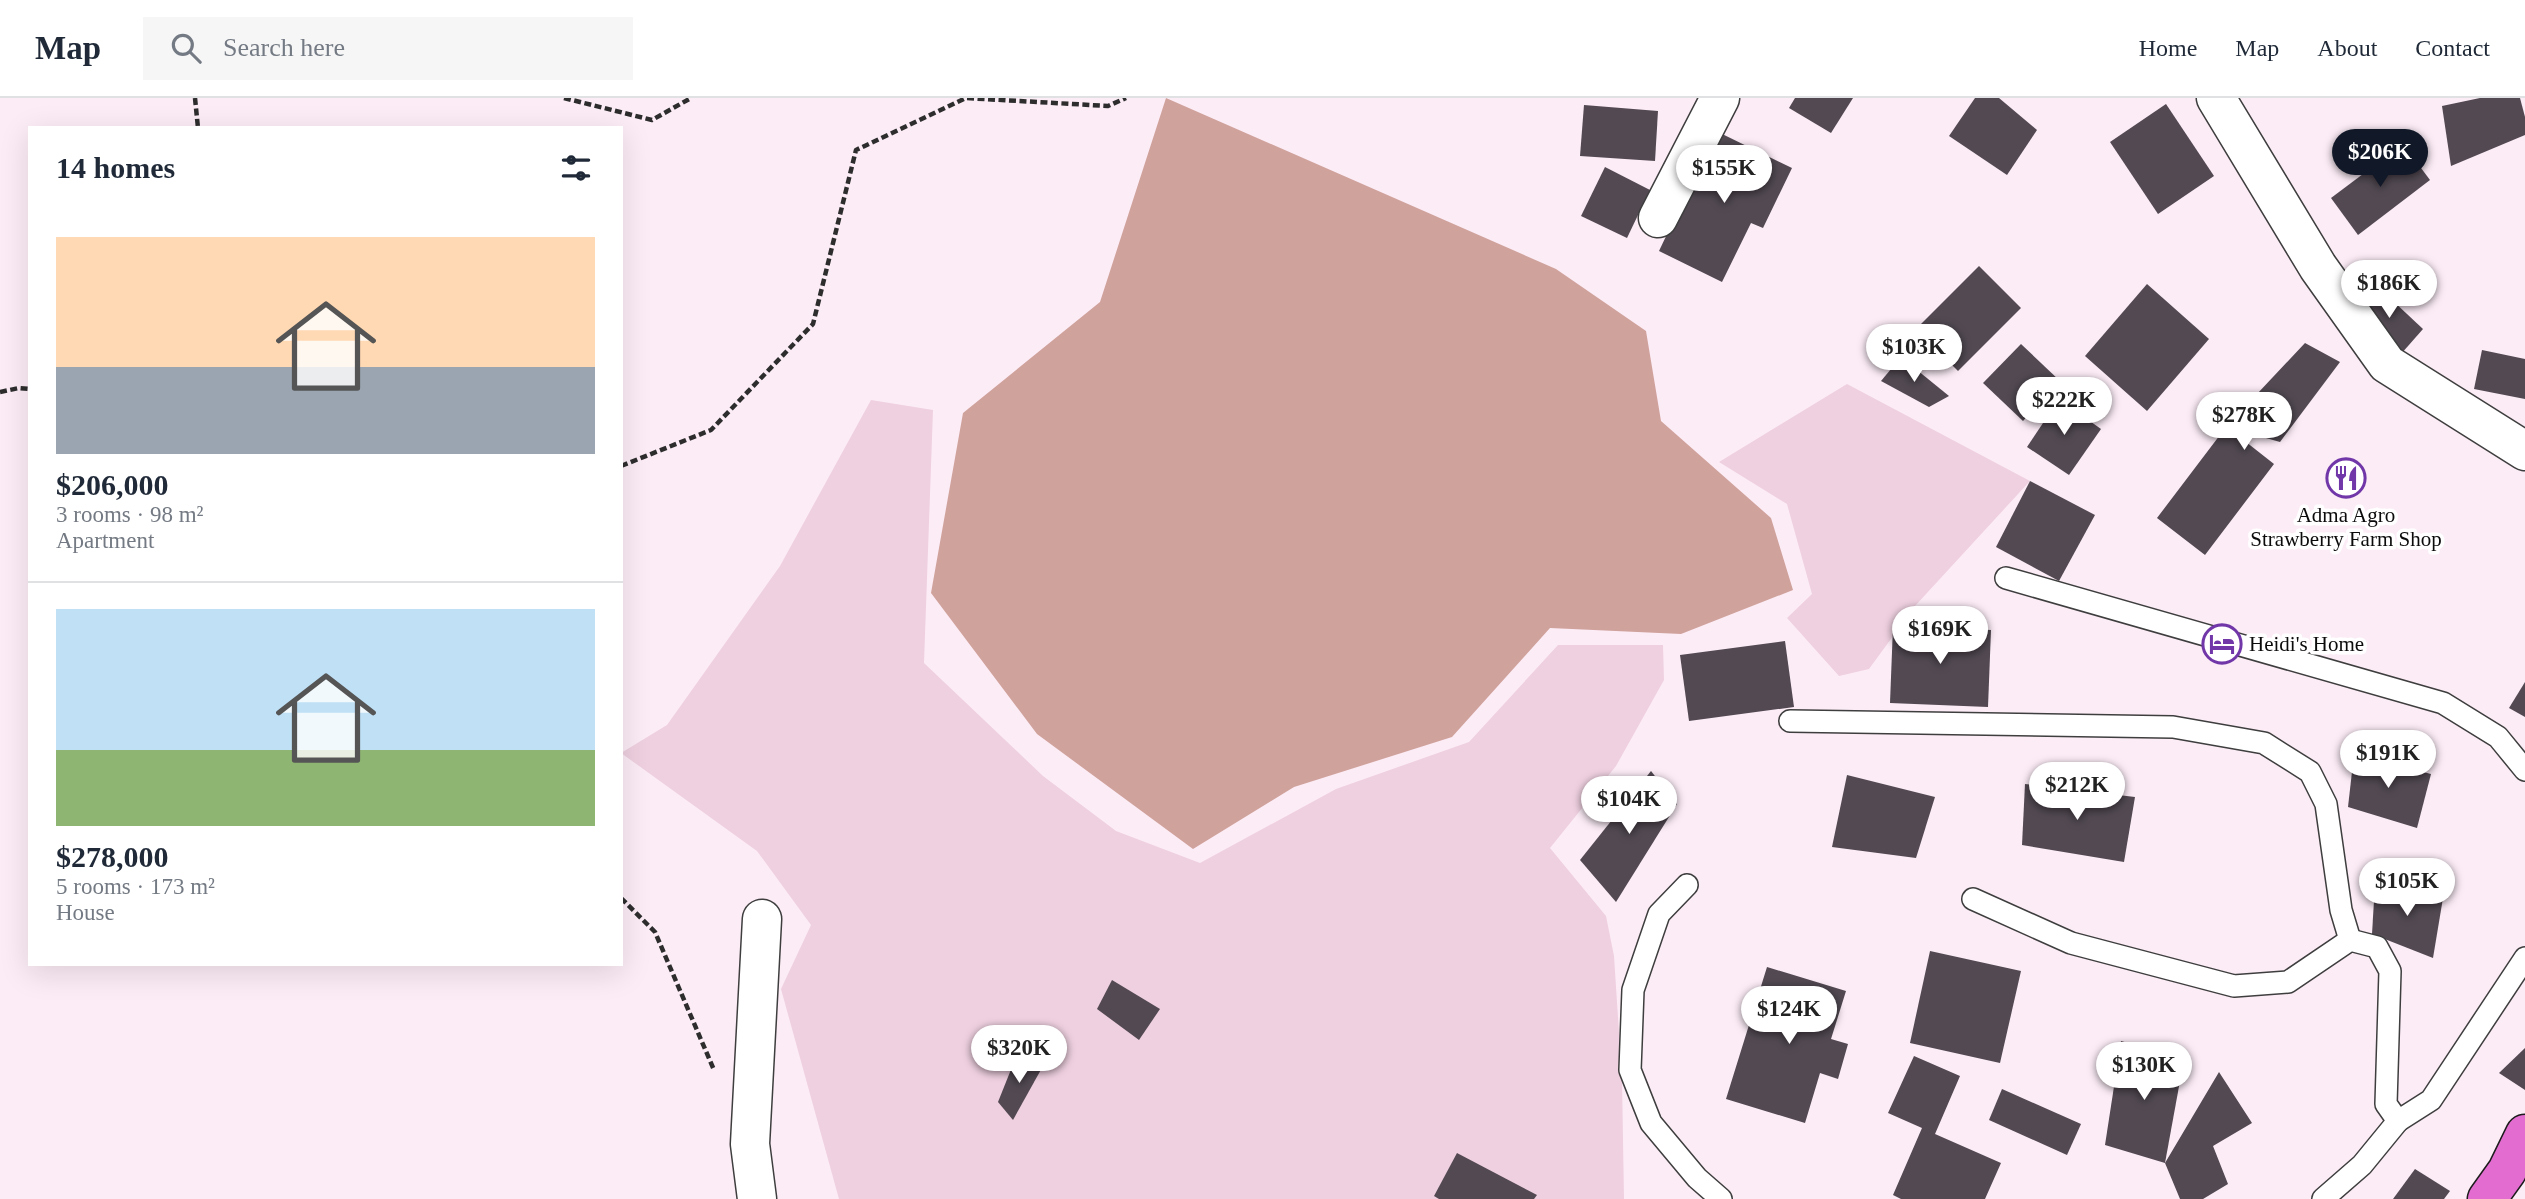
<!DOCTYPE html>
<meta charset="utf-8">
<style>
body{margin:0;font-family:Georgia,serif;background:#f6f6f7;color:#1f2937;height:100vh;display:flex;flex-direction:column;font-size:26px;white-space:nowrap}
*{box-sizing:border-box;margin:0}
p{font-size:23px;color:#747a83}
.icon{flex:none;width:38px;height:38px;fill:none;stroke:currentColor;stroke-width:2;stroke-linecap:round;stroke-linejoin:round}
.map{position:relative;flex:1;overflow:hidden}
.details{position:absolute;left:28px;top:28px;width:595px;height:840px;display:flex;flex-direction:column;background:#fff;border-radius:0px;box-shadow:0 7px 28px #0002}
.details>*{flex:none}
.price{position:absolute;translate:-50% -60px;padding:0 16px;border-radius:24px;background:#fff;color:#222;font-size:23px;line-height:46px;filter:drop-shadow(0 2px 4px #0008)}
.price::after{content:'';position:absolute;left:50%;top:42px;width:21px;height:16px;margin-left:-10px;background:inherit;clip-path:polygon(0 0,100% 0,50% 100%)}
.price.selected{background:#111827;color:#fff}
ul{padding:0;list-style:none}
li{display:grid;align-content:center;gap:14px;height:371px;padding:0 28px}
li+li{border-top:2px solid #e0e1e3}
li span{display:grid;place-items:center;height:217px;border-radius:0px;color:#555}
li>.icon{margin-inline-start:auto}
span .icon{width:126px;height:126px;fill:#fffc;stroke-width:1}
li b{font-size:30px}
h2{display:flex;justify-content:space-between;align-items:center;height:84px;padding:0 28px;font-size:30px}
header{display:flex;align-items:center;gap:42px;box-sizing:border-box;height:98px;padding:0 35px;background:#fff;border-bottom:2px solid #e0e1e3}
header strong{font-size:33px}
nav{display:flex;gap:38px;margin-inline-start:auto;font-size:24px}
.search{width:490px;height:63px;background:#f6f6f7;display:flex;align-items:center;gap:18px;box-sizing:border-box;padding:0 24px;border-radius:0px;color:#747a83;font-size:26px}
.map>svg:first-child{display:block}
</style>
<header>
<strong>Map</strong>
<div class="search"><svg class="icon" aria-label="search" viewBox="0 0 24 24"><circle cx="10" cy="10" r="6"/><path d="M15 15l6 6"/></svg>Search here</div>
<nav><a>Home</a><a>Map</a><a>About</a><a>Contact</a></nav>
</header>
<div class="map">
<svg width="2525" height="1101" viewBox="0 0 2525 1101">
<rect width="100%" height="100%" fill="#fcecf6"/>
<g fill="#efd0e0">
<polygon points="1847,286 2030,383 1915,508 1869,571 1839,578 1787,520 1812,496 1787,406 1719,364"/>
<polygon points="871,302 933,312 924,565 1043,678 1116,733 1200,765 1336,691 1469,644 1558,547 1663,547 1664,582 1616,668 1550,750 1606,818 1614,858 1622,981 1624,1101 839,1101 781,891 811,827 757,753 621,655 667,627 780,468"/>
</g>
<polygon fill="#d0a29c" points="1166,0 1556,171 1646,233 1661,323 1771,420 1793,492 1681,536 1550,530 1452,639 1294,689 1193,751 1037,636 931,495 963,315 1100,204"/>
<g fill="#524952">
<polygon points="1795,0 1853,0 1831,35 1789,10"/>
<polygon points="1975,0 1999,0 2037,32 2007,77 1949,38"/>
<polygon points="2480,0 2520,0 2525,19 2525,37 2451,68 2442,8"/>
<polygon points="2166,6 2214,78 2158,116 2110,44"/>
<polygon points="1584,7 1658,13 1655,63 1580,58"/>
<polygon points="1716,33 1792,70 1763,130 1751,125 1722,184 1659,153"/>
<polygon points="2403,46 2430,82 2358,137 2331,100"/>
<polygon points="1605,69 1650,92 1627,140 1581,118"/>
<polygon points="1979,168 2021,210 1958,273 1916,231"/>
<polygon points="2147,186 2209,241 2147,313 2085,258"/>
<polygon points="2376,187 2423,231 2401,256 2354,212"/>
<polygon points="2305,245 2340,264 2280,344 2227,329 2274,366 2205,457 2157,420 2226,329"/>
<polygon points="2021,246 2060,283 2023,323 1983,285"/>
<polygon points="2482,252 2525,261 2525,301 2474,291"/>
<polygon points="1901,259 1949,298 1929,309 1881,283"/>
<polygon points="2059,301 2101,331 2069,377 2027,349"/>
<polygon points="2030,383 2095,417 2059,483 1996,449"/>
<polygon points="1893,528 1991,532 1988,609 1890,605"/>
<polygon points="1785,543 1794,609 1689,623 1680,557"/>
<polygon points="2525,584 2525,619 2509,610"/>
<polygon points="2354,656 2431,676 2417,730 2348,709"/>
<polygon points="1651,673 1677,706 1616,804 1580,762"/>
<polygon points="1847,677 1935,699 1916,760 1832,749"/>
<polygon points="2025,686 2135,699 2124,764 2022,747"/>
<polygon points="2375,786 2443,800 2433,860 2372,836"/>
<polygon points="1930,853 2021,873 2000,965 1910,945"/>
<polygon points="1767,869 1846,893 1831,941 1848,946 1838,981 1820,975 1805,1025 1726,1001"/>
<polygon points="1112,882 1160,911 1139,942 1097,911"/>
<polygon points="2121,943 2184,961 2165,1065 2105,1047"/>
<polygon points="2525,950 2525,992 2499,975"/>
<polygon points="1914,958 1960,978 1935,1036 2001,1065 1985,1101 1901,1101 1893,1097 1922,1030 1888,1015"/>
<polygon points="1016,959 1043,968 1013,1022 998,1004"/>
<polygon points="2219,974 2252,1025 2213,1048 2228,1086 2203,1101 2180,1101 2165,1065"/>
<polygon points="2002,991 2081,1026 2067,1057 1989,1022"/>
<polygon points="1457,1055 1537,1097 1534,1101 1439,1101 1434,1098"/>
<polygon points="2415,1071 2450,1093 2444,1101 2393,1101"/>
</g>
<g fill="none" stroke-linecap="round" stroke-linejoin="round">
<g stroke="#3e3e3e" stroke-width="24">
<g id="service">
<polyline points="2006,480 2443,605 2498,639 2525,672"/>
<polyline points="1790,623 2173,629 2264,645 2310,674 2326,706 2341,812 2350,842"/>
<polyline points="1687,787 1659,816 1633,892 1630,972 1651,1025 1697,1080 1721,1101"/>
<polyline points="1973,801 2071,845 2234,888 2288,884 2350,842 2377,849 2390,873 2386,1006 2398,1023 2431,1002 2525,860"/>
<polyline points="2323,1101 2362,1067 2398,1023"/>
</g>
</g>
<g stroke="#3e3e3e" stroke-width="41">
<g id="minor">
<polyline points="2216,0 2318,169 2387,266 2525,353"/>
<polyline points="1658,120 1720,0"/>
<polyline points="757,1101 750,1046 762,821"/>
</g>
</g>
<g stroke="#1c1c1c" stroke-width="41">
<polyline id="trunk" points="2487,1101 2507,1073 2525,1036"/>
</g>
<g stroke="#2d2d2d" stroke-width="4.5" stroke-dasharray="7 3.5" stroke-linecap="butt">
<polyline points="195,0 198,30"/>
<polyline points="564,0 652,22 691,0"/>
<polyline points="0,294 19,290 30,291"/>
<polyline points="621,368 711,332 813,226 856,52 966,0 1108,8 1126,0"/>
<polyline points="621,800 655,834 714,972"/>
</g>
<use href="#service" stroke="#fff" stroke-width="21"/>
<use href="#minor" stroke="#fff" stroke-width="38"/>
<use href="#trunk" stroke="#e36cd0" stroke-width="38"/>
</g>
<defs>
<g id="restaurant-ring" transform="scale(2.0125)"><circle r="9.5" fill="#fff" stroke="#7137a8" stroke-width="1.5"/><path d="M-5-6h1v4h1v-4h1v4h1v-4h1v5L-1.5 .5V6h-2V.5L-5-1ZM5-6V6H3V1.5H1.5Q1.5-4 5-6Z" fill="#7137a8"/></g>
<g id="hotel-ring" transform="scale(2.0125)"><circle r="9.5" fill="#fff" stroke="#7137a8" stroke-width="1.5"/><path d="M-6-4.5h1.5V1H6V5H4.5V3h-9V5H-6ZM-4 0a1.8 1.8 0 1 1 3.6 0ZM.5 0V-2.5h3Q6-2.5 6 0Z" fill="#7137a8"/></g>
</defs>
<g fill-rule="evenodd">
<use href="#restaurant-ring" x="2346" y="380"/>
<use href="#hotel-ring" x="2222" y="546"/>
</g>
<g text-anchor="middle" dominant-baseline="central" stroke-width="7" stroke-linejoin="round" paint-order="stroke">
<g font-size="21" fill="#0b0b0b" stroke="#fff">
<text x="2346" y="417">Adma Agro<tspan x="2346" dy="24">Strawberry Farm Shop</tspan></text>
<text x="2249" y="546" text-anchor="start">Heidi's Home</text>
</g>
</g>
</svg>
<b class="price selected" style="left:2380px;top:91px">$206K</b>
<b class="price" style="left:1724px;top:107px">$155K</b>
<b class="price" style="left:2389px;top:222px">$186K</b>
<b class="price" style="left:1914px;top:286px">$103K</b>
<b class="price" style="left:2064px;top:339px">$222K</b>
<b class="price" style="left:2244px;top:354px">$278K</b>
<b class="price" style="left:1940px;top:568px">$169K</b>
<b class="price" style="left:2388px;top:692px">$191K</b>
<b class="price" style="left:2077px;top:724px">$212K</b>
<b class="price" style="left:1629px;top:738px">$104K</b>
<b class="price" style="left:2407px;top:820px">$105K</b>
<b class="price" style="left:1789px;top:948px">$124K</b>
<b class="price" style="left:1019px;top:987px">$320K</b>
<b class="price" style="left:2144px;top:1004px">$130K</b>
<section class="details">
<h2>14 homes<svg class="icon" aria-label="filters" viewBox="0 0 24 24"><path d="M4 7h16M4 17h16"/><circle cx="9" cy="7" r="2"/><circle cx="15" cy="17" r="2"/></svg></h2>
<ul>
<li><span style="background:linear-gradient(#ffd9b3 60%,#9aa5b1 0)"><svg class="icon" aria-label="home" viewBox="0 0 24 24"><path d="M3 11l9-7 9 7M6 9v11h12V9"/></svg></span><div><b>$206,000</b><p>3 rooms · 98 m²</p><p>Apartment</p></div></li>
<li><span style="background:linear-gradient(#bfe0f5 65%,#8fb573 0)"><svg class="icon" aria-label="home" viewBox="0 0 24 24"><path d="M3 11l9-7 9 7M6 9v11h12V9"/></svg></span><div><b>$278,000</b><p>5 rooms · 173 m²</p><p>House</p></div></li>
</ul>
</section>
</div>
